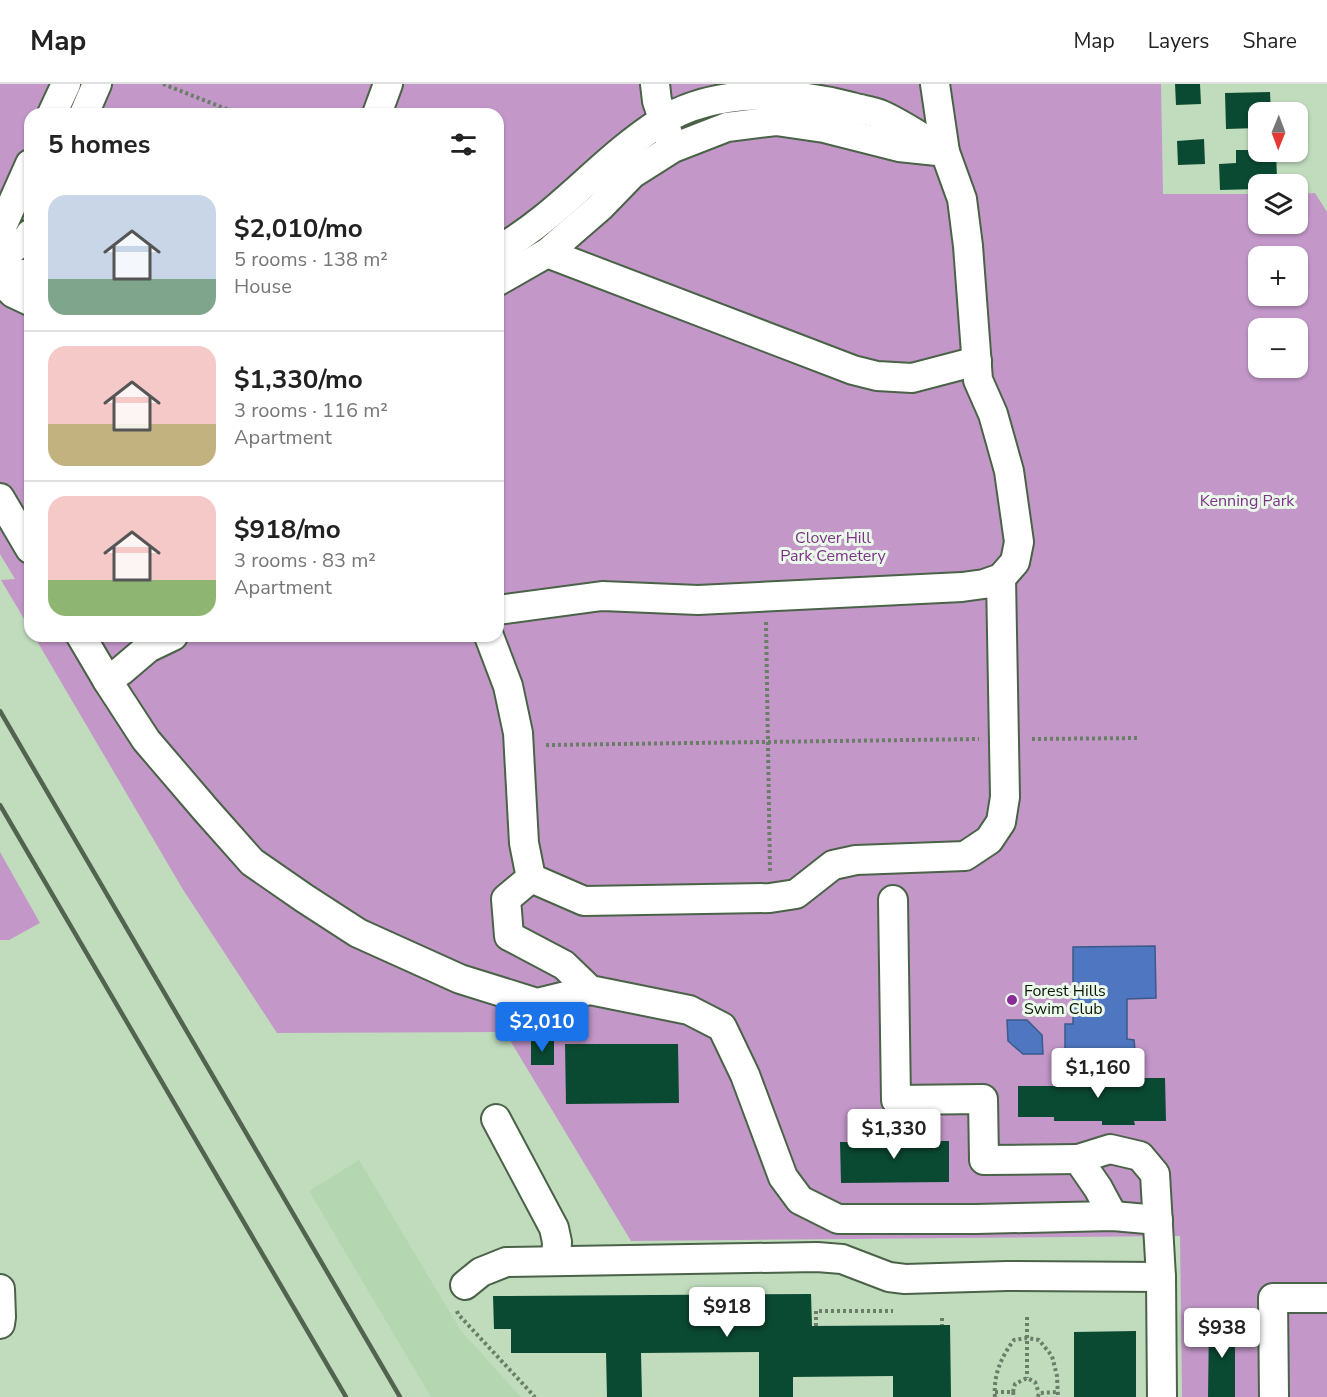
<!DOCTYPE html>
<meta charset="utf-8">
<style>
body{margin:0;font-family:"Nunito Sans",sans-serif;background:#f6f6f6;color:#222;height:100vh;display:flex;flex-direction:column;font-size:22px;white-space:nowrap}
*{box-sizing:border-box;margin:0}
p{font-size:20px;color:#767676}
.icon{flex:none;width:33px;height:33px;fill:none;stroke:currentColor;stroke-width:2;stroke-linecap:round;stroke-linejoin:round}
.map{position:relative;flex:1;overflow:hidden}
.details{position:absolute;left:24px;top:24px;width:480px;height:534px;display:flex;flex-direction:column;background:#fff;border-radius:18px;box-shadow:0 2px 4px #0004}
.details>*{flex:none}
.needle{width:39px;rotate:181deg}
.tools{position:absolute;left:1248px;top:18px;display:grid;gap:12px}
.tools a{display:grid;place-items:center;width:60px;height:60px;border-radius:12px;background:#fff;box-shadow:0 2px 4px #0004;font-size:30px}
.price{position:absolute;translate:-50% -51px;padding:0 14px;border-radius:6px;background:#fff;color:#222;font-size:20px;line-height:39px;filter:drop-shadow(0 2px 3px #0008)}
.price::after{content:'';position:absolute;left:50%;top:36px;width:18px;height:14px;margin-left:-9px;background:inherit;clip-path:polygon(0 0,100% 0,50% 100%)}
.price.on{background:#1a73e8;color:#fff}
ul{padding:0;list-style:none}
li{display:flex;align-items:center;gap:18px;height:150px;padding:0 24px}
li+li{border-top:2px solid #e0e0e0}
li span{display:grid;place-items:center;flex:none;width:168px;height:120px;border-radius:18px;color:#555}
li>.icon{margin-inline-start:auto}
span .icon{width:72px;height:72px;fill:#fffc;stroke-width:1}
li b{font-size:26px}
h2{display:flex;justify-content:space-between;align-items:center;height:72px;padding:0 24px;font-size:26px}
header{display:flex;align-items:center;gap:36px;box-sizing:border-box;height:84px;padding:0 30px;background:#fff;border-bottom:2px solid #e0e0e0}
header strong{font-size:28px}
nav{display:flex;gap:33px;margin-inline-start:auto;font-size:21px}
.map>svg:first-child{display:block}
</style>
<header>
<strong>Map</strong>
<nav><a>Map</a><a>Layers</a><a>Share</a></nav>
</header>
<div class="map">
<svg width="1327" height="1313" viewBox="0 0 1327 1313">
<rect width="100%" height="100%" fill="#c0dcbd"/>
<polygon fill="#b4d6b0" points="359,1076 461,1247 521,1313 431,1313 309,1107"/>
<g fill="#c398c9" fill-rule="evenodd">
<path d="M0,0H1161L1163,110H1258V140H1298V110L1315,109L1327,128V1313H1182L1180,1152L631,1157L505,948L277,949L182,804L34,552H498V30H30V545L1,496L15,495L0,470ZM1258,172H1298V212H1258ZM1258,244H1298V284H1258Z"/>
<polygon points="0,768 40,839 9,856 0,856"/>
</g>
<g fill="#4f76c0" stroke="#3b5989" stroke-width="1.5">
<polygon points="1155,862 1156,914 1127,915 1127,955 1134,956 1135,966 1065,967 1065,940 1073,940 1073,863"/>
<polygon points="1007,936 1027,936 1042,951 1043,970 1023,970 1008,957"/>
</g>
<g fill="#0b4a32">
<polygon points="1175,0 1200,0 1201,20 1176,21"/>
<polygon points="1270,8 1271,28 1258,28 1258,44 1226,45 1225,9"/>
<polygon points="1204,55 1205,80 1178,81 1177,57"/>
<polygon points="1236,66 1258,66 1258,68 1276,68 1277,94 1272,94 1272,100 1258,100 1258,105 1220,106 1219,80 1236,79"/>
<polygon points="531,956 554,957 554,981 531,981"/>
<polygon points="565,960 678,960 679,1019 566,1020"/>
<polygon points="1104,983 1138,983 1138,994 1165,994 1166,1037 1134,1037 1135,1041 1102,1041 1102,1037 1054,1037 1054,1033 1018,1033 1018,1002 1056,1002 1055,995 1105,995"/>
<polygon points="908,1049 908,1057 949,1057 949,1098 841,1099 840,1058 857,1058 857,1050"/>
<polygon points="811,1210 812,1242 950,1241 951,1313 893,1313 893,1292 793,1293 793,1313 759,1313 759,1268 641,1269 642,1313 607,1313 606,1269 511,1269 511,1245 494,1245 493,1212"/>
<polygon points="1209,1237 1235,1237 1235,1313 1208,1313"/>
<polygon points="1136,1247 1136,1313 1074,1313 1074,1248"/>
</g>
<g fill="none" stroke-linecap="round" stroke-linejoin="round">
<g stroke="#4a6247" stroke-width="32">
<g id="minor">
<polyline points="655,0 657,17 669,53"/>
<polyline points="52,30 66,0"/>
<polyline points="84,30 97,0"/>
<polyline points="377,30 388,0"/>
<polyline points="0,147 30,80"/>
<path d="M498,166C559,132 603,74 662,37C715,4 793,7 852,23C862,26 873,27 882,31C904,41 924,55 945,68"/>
<polyline points="547,169 853,286 877,292 912,294 977,277"/>
<polyline points="0,173 28,154 30,150"/>
<polyline points="0,185 30,192"/>
<polyline points="0,196 13,209 30,217"/>
<polyline points="498,197 547,169 600,123 632,90 673,64 727,43 776,37 824,44 899,63 937,67"/>
<polyline points="0,414 30,465"/>
<polyline points="498,526 602,512 698,516 962,503 984,500 1001,494 1015,478 1019,458 1009,387 993,330 978,296 968,162 962,115 945,68 935,0"/>
<polyline points="81,552 107,596 121,587 148,564 173,552"/>
<polyline points="489,552 508,602 518,649 524,759 531,794 506,815 509,852 564,881 590,906 689,926 722,943 745,991 783,1093 800,1116 838,1135 976,1135 1113,1132 1158,1136"/>
<polyline points="107,596 146,656 205,725 252,778 304,814 358,849 460,895 537,919 590,906"/>
<polyline points="531,794 584,817 770,814 796,810 833,781 856,776 965,772 989,756 1001,738 1005,713 1001,494"/>
<polyline points="893,816 896,1016 983,1015 984,1076 1078,1075"/>
<polyline points="496,1035 554,1144 557,1158 556,1177"/>
<polyline points="1113,1132 1098,1104 1078,1075 1110,1065 1140,1072 1155,1090 1161,1193 1162,1313"/>
<polyline points="465,1201 481,1188 506,1178 817,1173 842,1175 889,1193 905,1195 1007,1192 1161,1193"/>
<polyline points="0,1205 1,1233 0,1240"/>
<polyline points="1274,1313 1273,1214 1327,1214"/>
</g>
</g>
<g stroke="#6a7d67" stroke-width="4" stroke-dasharray="3 3" stroke-linecap="butt">
<polyline points="163,0 239,30"/>
<polyline points="766,538 770,788"/>
<polyline points="1032,655 1139,654"/>
<polyline points="546,661 979,655"/>
<polyline points="457,1227 458,1230 535,1313"/>
<polyline points="1027,1233 1027,1294"/>
<polyline points="942,1234 942,1241"/>
<polyline points="816,1242 816,1227 893,1227"/>
<polyline points="995,1308 1013,1308 1014,1313"/>
<polyline points="1013,1308 1015,1300 1027,1294 1035,1298 1039,1309"/>
<path d="M995,1313C993,1292 1001,1273 1014,1256L1027,1254L1039,1256L1052,1272L1057,1292L1058,1313"/>
<polyline points="1038,1313 1039,1309 1058,1308"/>
</g>
<use href="#minor" stroke="#fff" stroke-width="28"/>
<g stroke="#526350" stroke-width="4.5">
<polyline points="0,627 400,1313"/>
<polyline points="0,721 346,1313"/>
</g>
</g>
<circle fill="#882b96" stroke="#eaf9e9" stroke-width="2" cx="1012" cy="916" r="6"/>
<g text-anchor="middle" dominant-baseline="central" stroke-width="6" stroke-linejoin="round" paint-order="stroke">
<g font-size="16" fill="#7d3188" stroke="#eaf9e9">
<text x="1247" y="417">Kenning Park</text>
<text x="833" y="454">Clover Hill<tspan x="833" dy="18">Park Cemetery</tspan></text>
</g>
<g font-size="16" fill="#0b150a" stroke="#eaf9e9" text-anchor="start">
<text x="1024" y="907">Forest Hills<tspan x="1024" dy="18">Swim Club</tspan></text>
</g>
</g>
</svg>
<div class="tools">
<a><svg class="needle" viewBox="-14 -14 28 28"><path d="M0-13l5 13h-10z" fill="#e53935"/><path d="M0 13l5-13h-10z" fill="#767676"/></svg></a>
<a><svg class="icon" aria-label="layers" viewBox="0 0 24 24"><path d="M12 4l9 5-9 5-9-5zM3 14l9 5 9-5"/></svg></a>
<a>+</a>
<a>−</a>
</div>
<b class="price on" style="left:542px;top:969px">$2,010</b>
<b class="price" style="left:1098px;top:1015px">$1,160</b>
<b class="price" style="left:894px;top:1076px">$1,330</b>
<b class="price" style="left:727px;top:1254px">$918</b>
<b class="price" style="left:1222px;top:1275px">$938</b>
<section class="details">
<h2>5 homes<svg class="icon" aria-label="filters" viewBox="0 0 24 24"><path d="M4 7h16M4 17h16"/><circle cx="9" cy="7" r="2"/><circle cx="15" cy="17" r="2"/></svg></h2>
<ul>
<li><span style="background:linear-gradient(#c9d6e8 70%,#7fa58c 0)"><svg class="icon" aria-label="home" viewBox="0 0 24 24"><path d="M3 11l9-7 9 7M6 9v11h12V9"/></svg></span><div><b>$2,010/mo</b><p>5 rooms · 138 m²</p><p>House</p></div></li>
<li><span style="background:linear-gradient(#f6c9c9 65%,#c2b280 0)"><svg class="icon" aria-label="home" viewBox="0 0 24 24"><path d="M3 11l9-7 9 7M6 9v11h12V9"/></svg></span><div><b>$1,330/mo</b><p>3 rooms · 116 m²</p><p>Apartment</p></div></li>
<li><span style="background:linear-gradient(#f6c9c9 70%,#8fb573 0)"><svg class="icon" aria-label="home" viewBox="0 0 24 24"><path d="M3 11l9-7 9 7M6 9v11h12V9"/></svg></span><div><b>$918/mo</b><p>3 rooms · 83 m²</p><p>Apartment</p></div></li>
</ul>
</section>
</div>
